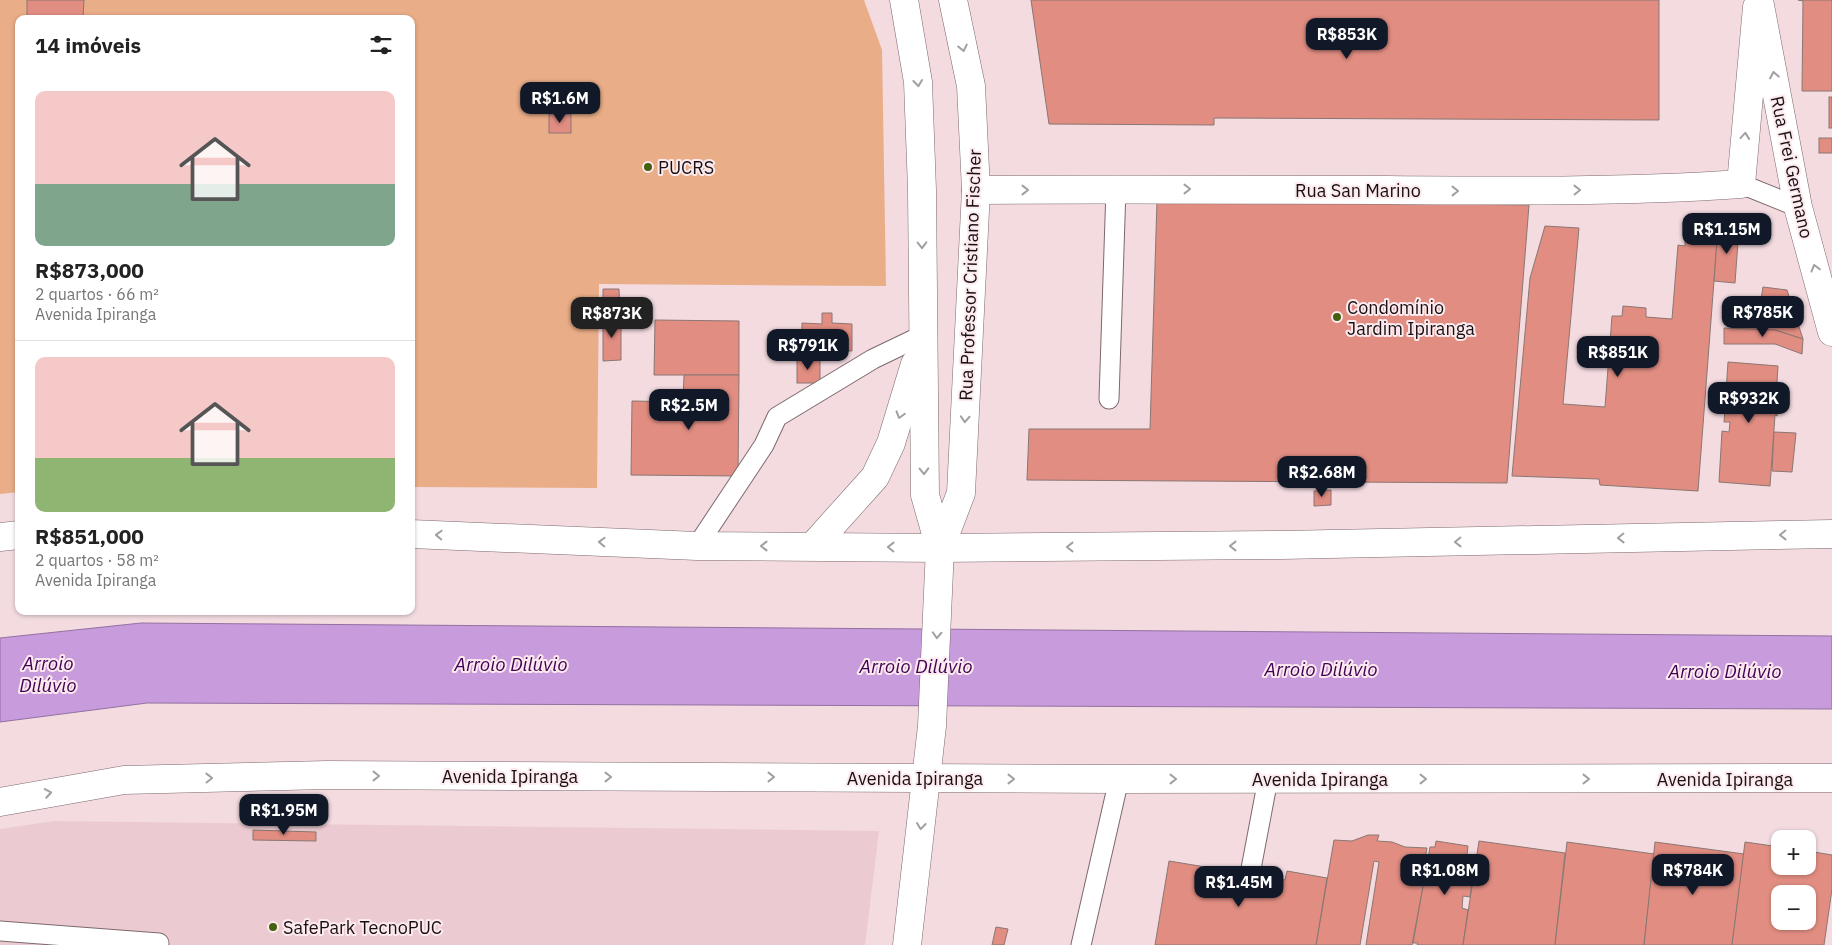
<!DOCTYPE html>
<html lang="pt">
<meta charset="utf-8">
<style>
body{margin:0;font-family:"IBM Plex Sans",sans-serif;background:#f2f2f2;color:#222;height:100vh;display:flex;flex-direction:column;font-size:19px;white-space:nowrap}
*{box-sizing:border-box;margin:0}
p{font-size:16px;color:#767676}
.icon{flex:none;width:28px;height:28px;fill:none;stroke:currentColor;stroke-width:2;stroke-linecap:round;stroke-linejoin:round}
.map{position:relative;flex:1;overflow:hidden}
.drawer{position:absolute;left:15px;top:15px;width:400px;height:600px;display:flex;flex-direction:column;background:#fff;border-radius:10px;box-shadow:0 1px 4px #0004}
.drawer>*{flex:none}
.fabs{position:absolute;left:1771px;top:830px;display:grid;gap:10px}
.fabs a{display:grid;place-items:center;width:45px;height:45px;border-radius:10px;background:#fff;box-shadow:0 1px 4px #0004;font-size:25px}
.price{position:absolute;translate:-50% -42px;padding:0 11px;border-radius:10px;background:#111827;color:#fff;font-size:16px;line-height:32px;filter:drop-shadow(0 1px 2px #0008)}
.price::after{content:'';position:absolute;left:50%;top:30px;width:15px;height:11px;margin-left:-8px;background:inherit;clip-path:polygon(0 0,100% 0,50% 100%)}
.price.current{background:#222;color:#fff}
ul{padding:0;list-style:none}
li{display:grid;align-content:center;gap:10px;height:265px;padding:0 20px}
li+li{border-top:1px solid #e0e0e0}
li span{display:grid;place-items:center;height:155px;border-radius:10px;color:#555}
li>.icon{margin-inline-start:auto}
span .icon{width:90px;height:90px;fill:#fffc;stroke-width:1}
li b{font-size:21px}
h2{display:flex;justify-content:space-between;align-items:center;height:60px;padding:0 20px;font-size:21px}
.map>svg:first-child{display:block}
</style>
<div class="map">
<svg width="1832" height="945" viewBox="0 0 1832 945">
<rect width="100%" height="100%" fill="#f3dbe0"/>
<polygon fill="#ebcbd1" points="54,821 879,831 865,945 0,945 0,829"/>
<polygon fill="#e9ad87" points="0,0 864,0 882,50 886,286 599,284 597,488 411,487 411,19 19,19 19,492 0,494"/>
<polygon fill="#c89bdd" stroke="#9371a0" points="141,623 1832,636 1832,709 147,703 0,722 0,638"/>
<g fill="#e18d82" stroke="#8b7672" fill-rule="evenodd">
<polygon points="27,0 84,0 83,19 27,19"/>
<polygon points="1031,0 1659,0 1659,120 1214,118 1214,125 1049,124"/>
<polygon points="1798,0 1832,0 1832,91 1802,91 1803,1"/>
<rect x="1829" y="97" width="3" height="31"/>
<rect x="549" y="114" width="22" height="19"/>
<rect x="1819" y="138" width="13" height="15"/>
<polygon points="1157,201 1529,205 1507,483 1027,480 1029,429 1150,429"/>
<polygon points="1545,226 1579,228 1563,404 1605,407 1612,316 1622,316 1623,306 1646,308 1646,317 1672,319 1678,245 1685,246 1685,232 1691,233 1692,227 1718,228 1698,491 1600,485 1599,479 1512,476 1530,278"/>
<polygon points="1718,228 1739,228 1735,283 1714,281"/>
<polygon points="1763,287 1787,290 1803,339 1775,330 1741,329 1741,319 1750,318 1750,324 1757,325"/>
<polygon points="603,289 619,289 620,312 603,312"/>
<polygon points="822,313 832,313 832,323 852,324 852,351 802,350 802,323 822,324"/>
<polygon points="614,315 614,322 621,322 621,360 603,361 603,316"/>
<polygon points="655,320 739,321 739,375 654,375"/>
<polygon points="1724,328 1775,330 1803,339 1802,354 1775,344 1724,344"/>
<rect x="797" y="359" width="23" height="24"/>
<polygon points="1728,362 1778,366 1776,397 1779,397 1777,416 1775,415 1770,486 1719,482 1722,431 1729,432 1730,422 1724,422"/>
<polygon points="684,375 739,375 738,476 631,475 632,401 683,402"/>
<polygon points="1774,432 1796,433 1792,472 1772,471"/>
<polygon points="1331,490 1331,505 1314,506 1314,491"/>
<polygon points="253,830 316,832 316,841 253,840"/>
<polygon points="1368,835 1379,835 1377,841 1392,842 1405,847 1427,848 1423,870 1426,871 1412,945 1366,945 1379,862 1374,861 1360,945 1316,945 1334,840 1352,841"/>
<polygon points="1436,841 1468,846 1467,855 1471,855 1470,858 1475,859 1470,897 1463,896 1462,908 1468,910 1463,945 1417,945 1418,943 1413,943 1430,847 1435,847"/>
<polygon points="1479,841 1565,853 1555,945 1463,945"/>
<polygon points="1567,842 1654,854 1644,945 1555,945"/>
<polygon points="1655,842 1744,854 1732,945 1644,945"/>
<path d="M1745,842L1780,847V866H1808V851L1832,855V889L1824,945H1732ZM1780,894H1808V921H1780Z"/>
<polygon points="1169,861 1285,880 1287,871 1327,878 1316,945 1155,945"/>
<polygon points="996,927 1008,929 1004,945 992,945"/>
</g>
<g fill="none" stroke-linecap="round" stroke-linejoin="round">
<g stroke="#7d696d" stroke-width="21">
<g id="lane">
<polyline points="1741,184 1798,207"/>
<polyline points="1109,399 1116,189"/>
<polyline points="697,546 764,445 777,417 873,359 923,335"/>
<polyline points="1250,874 1268,779"/>
<polyline points="0,931 159,943"/>
<polyline points="1081,945 1119,779"/>
</g>
</g>
<g stroke="#7d696d" stroke-width="29">
<path id="street" d="M976,190C1113,189 1250,190 1387,190C1505,191 1623,192 1741,184L1757,7"/>
</g>
<g stroke="#7d696d" stroke-width="29">
<g id="secondary">
<polyline points="904,0 918,82 922,190 925,495 940,548 932,726 907,945"/>
<polyline points="1759,0 1798,207 1832,332"/>
<polyline points="411,534 697,546 940,548 1282,545 1832,534"/>
<polyline points="0,537 19,535"/>
<polyline points="813,546 875,477 891,443 915,364"/>
<polyline points="940,548 961,493 976,190 971,86 953,0"/>
<polyline points="0,802 124,780 327,775 1119,779 1832,778"/>
</g>
</g>
<use href="#lane" stroke="#fff" stroke-width="19"/>
<use href="#street" stroke="#fff" stroke-width="28"/>
<use href="#secondary" stroke="#fff" stroke-width="28"/>
</g>
<defs><path id="oneway-chevron" d="M-2-3.5L2.5 0L-2 3.5" fill="none" stroke-width="1.6" stroke-linecap="round" stroke-linejoin="round" transform="scale(1.25)"/></defs>
<g stroke="#a29fa0">
<use href="#oneway-chevron" transform="translate(963 48) rotate(78)"/>
<use href="#oneway-chevron" transform="translate(1774 75) rotate(-101)"/>
<use href="#oneway-chevron" transform="translate(918 83) rotate(84)"/>
<use href="#oneway-chevron" transform="translate(1745 136) rotate(-85)"/>
<use href="#oneway-chevron" transform="translate(1187 189)"/>
<use href="#oneway-chevron" transform="translate(1025 190)"/>
<use href="#oneway-chevron" transform="translate(1577 190) rotate(-1)"/>
<use href="#oneway-chevron" transform="translate(1455 191)"/>
<use href="#oneway-chevron" transform="translate(922 245) rotate(89)"/>
<use href="#oneway-chevron" transform="translate(1815 268) rotate(-105)"/>
<use href="#oneway-chevron" transform="translate(900 415) rotate(106)"/>
<use href="#oneway-chevron" transform="translate(965 419) rotate(93)"/>
<use href="#oneway-chevron" transform="translate(924 471) rotate(89)"/>
<use href="#oneway-chevron" transform="translate(439 535) rotate(-178)"/>
<use href="#oneway-chevron" transform="translate(1783 535) rotate(179)"/>
<use href="#oneway-chevron" transform="translate(1621 538) rotate(179)"/>
<use href="#oneway-chevron" transform="translate(602 542) rotate(-178)"/>
<use href="#oneway-chevron" transform="translate(1458 542) rotate(179)"/>
<use href="#oneway-chevron" transform="translate(764 546) rotate(-180)"/>
<use href="#oneway-chevron" transform="translate(1233 546) rotate(180)"/>
<use href="#oneway-chevron" transform="translate(891 547) rotate(-179)"/>
<use href="#oneway-chevron" transform="translate(1070 547) rotate(180)"/>
<use href="#oneway-chevron" transform="translate(937 635) rotate(93)"/>
<use href="#oneway-chevron" transform="translate(376 776)"/>
<use href="#oneway-chevron" transform="translate(608 777)"/>
<use href="#oneway-chevron" transform="translate(771 777)"/>
<use href="#oneway-chevron" transform="translate(209 778) rotate(-1)"/>
<use href="#oneway-chevron" transform="translate(1011 779)"/>
<use href="#oneway-chevron" transform="translate(1173 779)"/>
<use href="#oneway-chevron" transform="translate(1423 779)"/>
<use href="#oneway-chevron" transform="translate(1586 779)"/>
<use href="#oneway-chevron" transform="translate(48 793) rotate(-10)"/>
<use href="#oneway-chevron" transform="translate(921 826) rotate(97)"/>
</g>
<g fill="#456010" stroke="#fdeaee" stroke-width="2">
<circle cx="648" cy="167" r="5"/>
<circle cx="1337" cy="317" r="5"/>
<circle cx="273" cy="927" r="5"/>
</g>
<g text-anchor="middle" dominant-baseline="central" stroke-width="4" stroke-linejoin="round" paint-order="stroke">
<g font-size="18" fill="#170f11" stroke="#fdeaee" text-anchor="start">
<text x="658" y="167">PUCRS</text>
<text x="1347" y="307">Condomínio<tspan x="1347" dy="21">Jardim Ipiranga</tspan></text>
<text x="283" y="927">SafePark TecnoPUC</text>
</g>
<g font-size="18" fill="#170f11" stroke="#fdeaee">
<text transform="translate(1792 167) rotate(78)">Rua Frei Germano</text>
<text x="1358" y="190">Rua San Marino</text>
<text transform="translate(970 275) rotate(-88)">Rua Professor Cristiano Fischer</text>
<text x="510" y="776">Avenida Ipiranga</text>
<text x="915" y="778">Avenida Ipiranga</text>
<text x="1320" y="779">Avenida Ipiranga</text>
<text x="1725" y="779">Avenida Ipiranga</text>
</g>
<g font-size="19" font-style="italic" fill="#400355" stroke="#fdeaee">
<text x="48" y="663">Arroio<tspan x="48" dy="22">Dilúvio</tspan></text>
<text x="511" y="664">Arroio Dilúvio</text>
<text x="916" y="666">Arroio Dilúvio</text>
<text x="1321" y="669">Arroio Dilúvio</text>
<text x="1725" y="671">Arroio Dilúvio</text>
</g>
</g>
</svg>
<div class="fabs">
<a>+</a>
<a>−</a>
</div>
<b class="price" style="left:1347px;top:60px">R$853K</b>
<b class="price" style="left:560px;top:124px">R$1.6M</b>
<b class="price" style="left:1727px;top:255px">R$1.15M</b>
<b class="price" style="left:1763px;top:338px">R$785K</b>
<b class="price current" style="left:612px;top:339px">R$873K</b>
<b class="price" style="left:808px;top:371px">R$791K</b>
<b class="price" style="left:1618px;top:378px">R$851K</b>
<b class="price" style="left:1749px;top:424px">R$932K</b>
<b class="price" style="left:689px;top:431px">R$2.5M</b>
<b class="price" style="left:1322px;top:498px">R$2.68M</b>
<b class="price" style="left:284px;top:836px">R$1.95M</b>
<b class="price" style="left:1445px;top:896px">R$1.08M</b>
<b class="price" style="left:1693px;top:896px">R$784K</b>
<b class="price" style="left:1239px;top:908px">R$1.45M</b>
<section class="drawer">
<h2>14 imóveis<svg class="icon" aria-label="filters" viewBox="0 0 24 24"><path d="M4 7h16M4 17h16"/><circle cx="9" cy="7" r="2"/><circle cx="15" cy="17" r="2"/></svg></h2>
<ul>
<li><span style="background:linear-gradient(#f6c9c9 60%,#7fa58c 0)"><svg class="icon" aria-label="home" viewBox="0 0 24 24"><path d="M3 11l9-7 9 7M6 9v11h12V9"/></svg></span><div><b>R$873,000</b><p>2 quartos · 66 m²</p><p>Avenida Ipiranga</p></div></li>
<li><span style="background:linear-gradient(#f6c9c9 65%,#8fb573 0)"><svg class="icon" aria-label="home" viewBox="0 0 24 24"><path d="M3 11l9-7 9 7M6 9v11h12V9"/></svg></span><div><b>R$851,000</b><p>2 quartos · 58 m²</p><p>Avenida Ipiranga</p></div></li>
</ul>
</section>
</div>
